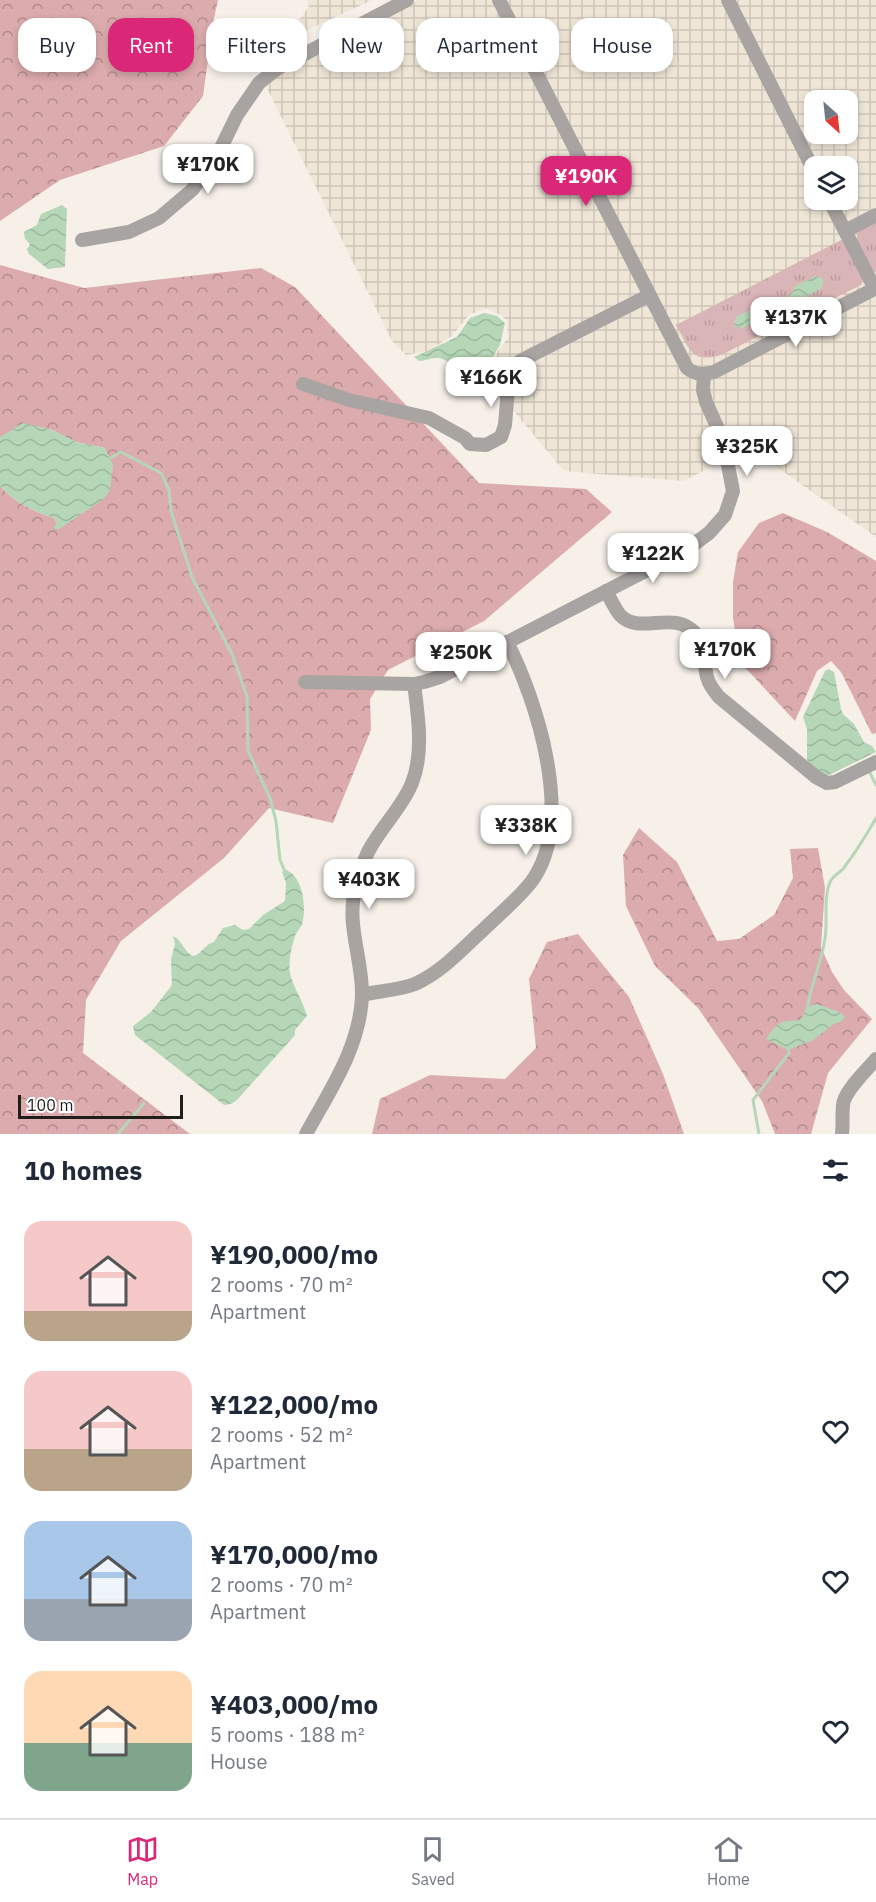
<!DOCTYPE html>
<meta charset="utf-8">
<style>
body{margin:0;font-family:"IBM Plex Sans",sans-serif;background:#f2f2f3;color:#1f2937;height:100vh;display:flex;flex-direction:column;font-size:22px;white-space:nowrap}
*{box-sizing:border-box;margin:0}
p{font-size:20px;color:#747a83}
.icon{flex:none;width:33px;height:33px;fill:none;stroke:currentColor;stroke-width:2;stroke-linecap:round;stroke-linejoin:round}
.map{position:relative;height:1134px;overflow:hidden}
.drawer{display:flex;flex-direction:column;background:#fff;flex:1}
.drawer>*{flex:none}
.hud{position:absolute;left:18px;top:18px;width:840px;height:54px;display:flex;gap:12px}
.needle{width:39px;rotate:153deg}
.controls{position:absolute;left:804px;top:90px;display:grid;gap:12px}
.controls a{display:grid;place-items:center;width:54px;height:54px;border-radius:12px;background:#fff;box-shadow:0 3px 9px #0003;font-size:30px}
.scale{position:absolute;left:18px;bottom:15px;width:165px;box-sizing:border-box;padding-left:6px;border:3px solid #201e1b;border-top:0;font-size:16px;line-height:21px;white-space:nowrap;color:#201e1b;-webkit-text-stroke:4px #fff;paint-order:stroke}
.price{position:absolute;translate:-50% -51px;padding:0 14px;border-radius:12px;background:#fff;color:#222;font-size:20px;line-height:39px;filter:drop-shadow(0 2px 3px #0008)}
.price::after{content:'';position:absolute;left:50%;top:36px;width:18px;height:14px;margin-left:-9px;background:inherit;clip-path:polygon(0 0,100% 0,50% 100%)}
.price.on{background:#db2777;color:#fff}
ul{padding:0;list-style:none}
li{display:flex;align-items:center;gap:18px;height:150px;padding:0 24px}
li span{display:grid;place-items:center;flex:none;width:168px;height:120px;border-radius:18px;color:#555}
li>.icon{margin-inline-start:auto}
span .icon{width:72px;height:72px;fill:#fffc;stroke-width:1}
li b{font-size:26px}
h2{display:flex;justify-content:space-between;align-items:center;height:72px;padding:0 24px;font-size:26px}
.pill{padding:0 21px;border-radius:18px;background:#fff;box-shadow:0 3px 9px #0003;font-size:21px;line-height:54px}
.pill.on{background:#db2777;color:#fff}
.dock{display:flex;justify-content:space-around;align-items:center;height:84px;border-top:2px solid #e0e1e3;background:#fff;font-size:16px;color:#747a83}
.dock a{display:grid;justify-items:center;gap:3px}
.dock .on{color:#db2777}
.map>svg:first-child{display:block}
</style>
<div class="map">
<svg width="876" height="1134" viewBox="0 0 876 1134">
<defs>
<pattern id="industrial-grid" width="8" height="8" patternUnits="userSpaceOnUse" patternTransform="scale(1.5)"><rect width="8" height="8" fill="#efe6d7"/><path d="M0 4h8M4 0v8" fill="none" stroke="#cdc5b8"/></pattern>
<pattern id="grass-tufts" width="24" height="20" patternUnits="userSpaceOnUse" patternTransform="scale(1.5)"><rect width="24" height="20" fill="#dab5b7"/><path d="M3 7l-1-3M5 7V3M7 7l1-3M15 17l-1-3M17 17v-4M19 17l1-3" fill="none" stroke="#bb9b9d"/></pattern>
<pattern id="forest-crowns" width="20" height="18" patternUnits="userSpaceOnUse" patternTransform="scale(1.5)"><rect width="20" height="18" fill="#dbabad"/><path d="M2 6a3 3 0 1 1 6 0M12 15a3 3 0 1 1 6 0" fill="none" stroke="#b18b8c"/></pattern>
<pattern id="water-waves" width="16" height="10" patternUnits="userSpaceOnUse" patternTransform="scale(1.5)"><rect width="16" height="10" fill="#b5d7b7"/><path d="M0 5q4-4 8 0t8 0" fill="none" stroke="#9bb89d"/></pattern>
</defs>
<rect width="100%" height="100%" fill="#f6f0e8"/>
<g fill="url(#industrial-grid)" fill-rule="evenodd">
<polygon points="307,0 372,0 303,32 298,22 309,6"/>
<path d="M418,0H876V537L761,456L749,462L744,451L683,481L564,471L491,384L497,352L508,338L507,321L502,316L486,308L469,315L452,336L427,351L406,355L392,341L267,88L276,74ZM814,100H848V134H814ZM814,166H848V200H814Z"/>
</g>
<g fill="url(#grass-tufts)">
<polygon points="876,219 876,272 871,271 856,241 859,230"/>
<path d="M843,239L863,278L861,285L721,355C690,364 690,348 676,325Z"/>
</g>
<g fill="url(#forest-crowns)">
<polygon points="0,0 218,0 213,23 203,96 164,146 60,180 0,221"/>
<path d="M0,265L84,288L261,268L295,287L479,483L586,489L612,512L484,621L388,670L370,699L371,730L333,823L269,808L224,858L121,941L86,1000L83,1053L190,1134H0V486C16,503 32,511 54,518L57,523L56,531L105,448L76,442L50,429L1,437L0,442Z"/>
<polygon points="783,513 827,532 876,561 876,733 872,734 841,672 831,661 817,671 795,721 739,661 733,617 733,582 738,552 759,523"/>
<polygon points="639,828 677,862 717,941 739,939 774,915 793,878 790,849 818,848 825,888 821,947 832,972 844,990 872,1019 828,1073 811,1134 775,1134 762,1101 698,1008 655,966 626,906 623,855"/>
<polygon points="578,934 629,997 663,1074 684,1134 372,1134 380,1099 430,1075 505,1079 536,1048 529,979 547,942"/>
</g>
<g fill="url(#water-waves)">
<polygon points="62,205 67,209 65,267 48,269 29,254 27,249 30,244 25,239 24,232 37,225 41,214"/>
<polygon points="816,276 822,278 824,282 822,283 822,288 799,300 796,297 790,299 788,295 793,292 793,287"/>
<polygon points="758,306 762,308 767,306 769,310 765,313 765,317 741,329 740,327 735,327 734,323 736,317"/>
<path d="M484,313L497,316L505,323L500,345L493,357L490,381L481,392H474C466,384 451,359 439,358C433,357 426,361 419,361L414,357L457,337L470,318Z"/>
<path d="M23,423L50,429L76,442L105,448L113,465L110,490L104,499L56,531L54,527L57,523L54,518C32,511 16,503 0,486V437Z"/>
<polygon points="828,669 834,672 841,709 843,714 854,724 864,742 872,746 876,752 829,775 825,775 809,765 807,759 807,729 803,717 825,671"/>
<path d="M286,870C303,876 307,908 302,924C301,928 297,931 295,936C292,945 288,962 290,973C293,987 303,1001 307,1016L295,1030V1035L237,1100L231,1104L224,1105L135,1035L133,1026L151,1012L172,985L171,959L175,944L173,936C183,941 183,951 193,956C202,954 205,944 214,942L223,928L235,925L243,930L249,929L263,915L285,901L286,883L282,872Z"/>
<path d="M817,1004L839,1012L845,1017L842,1021L834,1024L813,1040L788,1050L766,1039C772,1030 777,1021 789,1021C791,1020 797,1021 799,1020C807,1015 803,1006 817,1004Z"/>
</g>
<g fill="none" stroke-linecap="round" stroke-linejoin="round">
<g stroke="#b5d7b7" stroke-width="3">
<polyline points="110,458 121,452 161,473 169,490 171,511 192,577 232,654 247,696 248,751 270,798 276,821 280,860 286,874"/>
<polyline points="869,771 876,785"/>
<path d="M807,1010C810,985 822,963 825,938C828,920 823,899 830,882C832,877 839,873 843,869C855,853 866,836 876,818"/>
<polyline points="118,1134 144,1103"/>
<polyline points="759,1134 753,1100 789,1053 788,1047"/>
</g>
<g stroke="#a8a4a2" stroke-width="14">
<path d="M499,0L687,368C696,375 702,375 714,372L876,288"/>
<polyline points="728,0 814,171"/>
<polyline points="829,200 875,289"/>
<polyline points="845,231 876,215"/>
<polyline points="82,240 129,232 159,218 192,190 217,156 237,115 259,83 278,68 407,0"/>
<polyline points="303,384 349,400 429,418 465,438 470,444 486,445 501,437 505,425 509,376 520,361 648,296"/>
<path d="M606,591C610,598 615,609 620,615C640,636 673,609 695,633C707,646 703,662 707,677C709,685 714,691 719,697L816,777L827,783L835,782L876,762"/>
<polyline points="305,682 414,684 424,682 440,677 686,550 709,533 725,515 733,491 723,440 706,402 703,390 704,375"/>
<path d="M362,995C379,991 399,990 415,984C442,972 462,949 483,930C498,915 523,895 534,878C574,817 537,701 507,642"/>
<path d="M306,1134C330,1090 360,1047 362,996C363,959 345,923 356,887C359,876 363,863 368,852C380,828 402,808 412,783C424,753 418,715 414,684"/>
<path d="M842,1134C843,1124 842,1115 843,1105C844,1091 867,1070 876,1059"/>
</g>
</g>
</svg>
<div class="controls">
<a><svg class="needle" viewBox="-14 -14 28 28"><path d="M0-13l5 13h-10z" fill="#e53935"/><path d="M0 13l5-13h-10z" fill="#747a83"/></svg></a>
<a><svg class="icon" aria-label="layers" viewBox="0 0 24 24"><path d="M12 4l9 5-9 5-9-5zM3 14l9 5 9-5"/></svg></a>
</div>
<div class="scale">100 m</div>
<b class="price" style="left:208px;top:195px">¥170K</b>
<b class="price on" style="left:586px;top:207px">¥190K</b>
<b class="price" style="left:796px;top:348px">¥137K</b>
<b class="price" style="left:491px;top:408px">¥166K</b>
<b class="price" style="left:747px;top:477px">¥325K</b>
<b class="price" style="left:653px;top:584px">¥122K</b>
<b class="price" style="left:725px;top:680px">¥170K</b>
<b class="price" style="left:461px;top:683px">¥250K</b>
<b class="price" style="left:526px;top:856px">¥338K</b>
<b class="price" style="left:369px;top:910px">¥403K</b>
<div class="hud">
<a class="pill">Buy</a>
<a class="pill on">Rent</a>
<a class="pill">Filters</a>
<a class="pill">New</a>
<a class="pill">Apartment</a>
<a class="pill">House</a>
</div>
</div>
<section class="drawer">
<h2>10 homes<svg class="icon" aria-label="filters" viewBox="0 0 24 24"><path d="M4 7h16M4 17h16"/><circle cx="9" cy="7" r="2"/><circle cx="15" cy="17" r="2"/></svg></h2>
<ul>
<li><span style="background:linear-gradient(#f6c9c9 75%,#b9a48a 0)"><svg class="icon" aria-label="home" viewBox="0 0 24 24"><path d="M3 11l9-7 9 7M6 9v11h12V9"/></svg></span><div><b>¥190,000/mo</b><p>2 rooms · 70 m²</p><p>Apartment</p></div><svg class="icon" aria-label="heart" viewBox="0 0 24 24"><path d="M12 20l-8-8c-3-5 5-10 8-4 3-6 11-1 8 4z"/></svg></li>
<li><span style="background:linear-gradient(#f6c9c9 65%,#b9a48a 0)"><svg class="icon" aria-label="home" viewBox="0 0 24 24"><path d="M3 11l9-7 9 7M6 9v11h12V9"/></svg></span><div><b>¥122,000/mo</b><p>2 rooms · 52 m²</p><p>Apartment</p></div><svg class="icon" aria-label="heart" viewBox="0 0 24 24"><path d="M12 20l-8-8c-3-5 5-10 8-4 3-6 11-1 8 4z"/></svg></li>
<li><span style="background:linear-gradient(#a9c7e8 65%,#9aa5b1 0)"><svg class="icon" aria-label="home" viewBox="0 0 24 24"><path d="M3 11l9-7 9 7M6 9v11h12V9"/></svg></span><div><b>¥170,000/mo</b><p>2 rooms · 70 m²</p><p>Apartment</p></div><svg class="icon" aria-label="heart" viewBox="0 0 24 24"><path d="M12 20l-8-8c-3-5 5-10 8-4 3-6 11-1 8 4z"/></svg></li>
<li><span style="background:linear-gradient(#ffd9b3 60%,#7fa58c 0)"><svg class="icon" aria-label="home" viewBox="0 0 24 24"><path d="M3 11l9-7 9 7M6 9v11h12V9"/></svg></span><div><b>¥403,000/mo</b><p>5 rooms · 188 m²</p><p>House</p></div><svg class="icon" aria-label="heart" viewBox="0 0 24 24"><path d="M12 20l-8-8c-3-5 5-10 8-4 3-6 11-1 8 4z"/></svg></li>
</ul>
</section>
<nav class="dock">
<a class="on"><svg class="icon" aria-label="map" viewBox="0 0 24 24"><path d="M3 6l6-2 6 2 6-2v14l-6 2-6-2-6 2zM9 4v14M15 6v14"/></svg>Map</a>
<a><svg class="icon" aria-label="saved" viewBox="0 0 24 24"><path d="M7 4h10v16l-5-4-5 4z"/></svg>Saved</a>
<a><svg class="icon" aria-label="home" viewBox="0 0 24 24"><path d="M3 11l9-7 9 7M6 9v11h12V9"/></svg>Home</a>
</nav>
